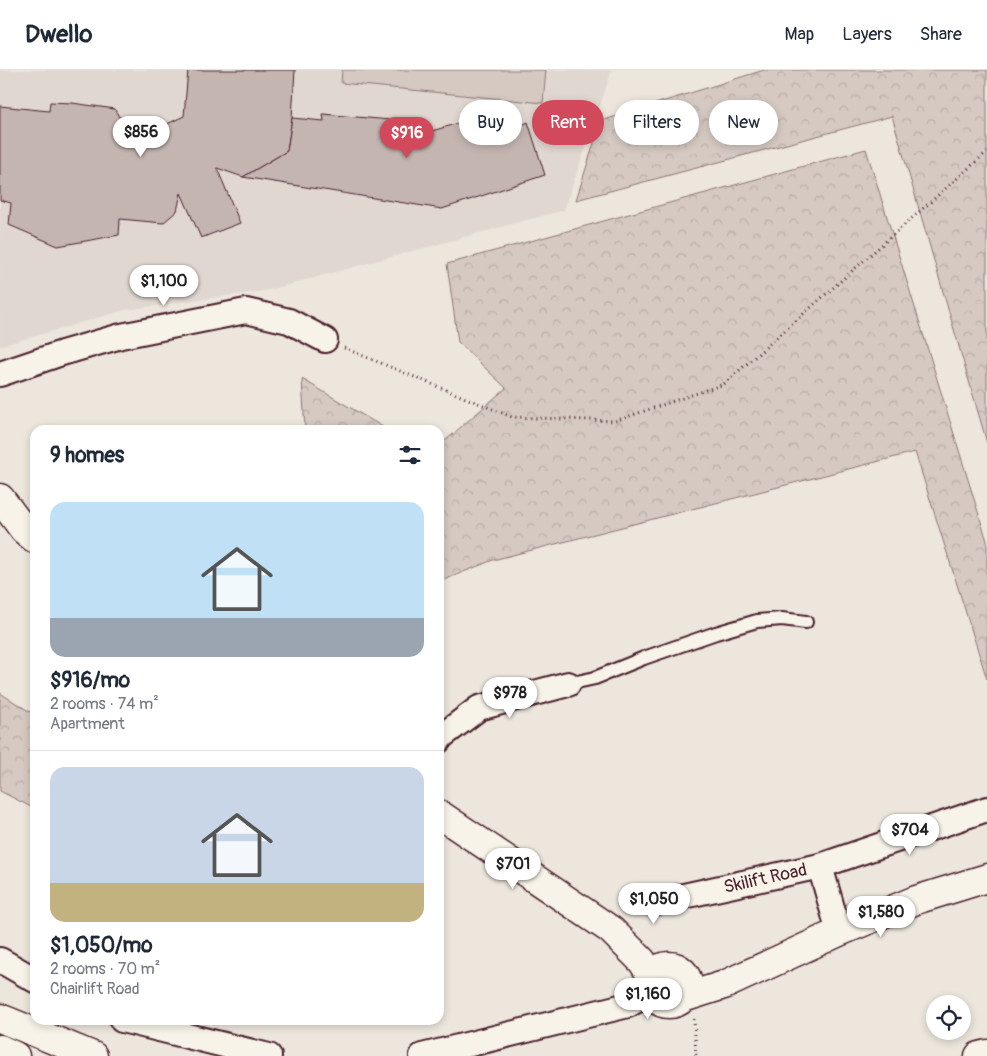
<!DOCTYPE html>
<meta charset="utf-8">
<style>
body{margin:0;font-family:Pangolin,sans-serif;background:#f2f2f3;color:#1f2937;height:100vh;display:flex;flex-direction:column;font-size:19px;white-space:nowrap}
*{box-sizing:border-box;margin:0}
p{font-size:16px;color:#747a83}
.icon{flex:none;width:28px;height:28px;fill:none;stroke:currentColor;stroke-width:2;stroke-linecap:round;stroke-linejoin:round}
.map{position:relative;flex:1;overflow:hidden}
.details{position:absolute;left:30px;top:355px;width:414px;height:600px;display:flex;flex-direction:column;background:#fff;border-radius:15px;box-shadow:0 2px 8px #0003}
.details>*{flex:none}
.hud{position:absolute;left:459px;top:30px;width:452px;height:45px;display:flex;gap:10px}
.controls{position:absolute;left:926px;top:925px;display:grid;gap:10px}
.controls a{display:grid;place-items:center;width:45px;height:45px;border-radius:50%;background:#fff;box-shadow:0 2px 8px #0003;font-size:25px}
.price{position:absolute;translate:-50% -42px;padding:0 11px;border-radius:18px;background:#fff;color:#222;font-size:16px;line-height:32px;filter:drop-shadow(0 1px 2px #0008)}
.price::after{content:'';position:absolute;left:50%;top:30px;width:15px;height:11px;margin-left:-8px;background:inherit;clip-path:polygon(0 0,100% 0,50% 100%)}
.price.active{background:#d1495b;color:#fff}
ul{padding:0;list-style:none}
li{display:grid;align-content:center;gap:10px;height:265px;padding:0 20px}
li+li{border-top:1px solid #e0e1e3}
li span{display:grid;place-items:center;height:155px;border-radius:15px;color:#555}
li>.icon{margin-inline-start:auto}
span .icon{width:90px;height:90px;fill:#fffc;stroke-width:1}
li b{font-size:21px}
h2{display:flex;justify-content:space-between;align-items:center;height:60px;padding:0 20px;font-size:21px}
.tag{padding:0 18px;border-radius:22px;background:#fff;box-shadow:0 2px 8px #0003;font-size:18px;line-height:45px}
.tag.active{background:#d1495b;color:#fff}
header{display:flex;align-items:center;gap:30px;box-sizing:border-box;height:70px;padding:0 25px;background:#fff;border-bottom:1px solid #e0e1e3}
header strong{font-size:24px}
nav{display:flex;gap:28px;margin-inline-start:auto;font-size:18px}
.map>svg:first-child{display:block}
</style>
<header>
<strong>Dwello</strong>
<nav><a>Map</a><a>Layers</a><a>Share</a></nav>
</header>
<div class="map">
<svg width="987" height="986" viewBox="0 0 987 986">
<defs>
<pattern id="forest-crowns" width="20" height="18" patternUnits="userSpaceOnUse" patternTransform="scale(1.25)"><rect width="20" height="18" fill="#d5c9c2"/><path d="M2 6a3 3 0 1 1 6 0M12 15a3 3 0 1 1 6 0" fill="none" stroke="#b8aca7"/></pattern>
</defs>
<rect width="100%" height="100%" fill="#ece6dd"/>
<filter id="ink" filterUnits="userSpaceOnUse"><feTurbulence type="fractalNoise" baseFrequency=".02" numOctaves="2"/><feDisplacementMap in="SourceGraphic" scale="10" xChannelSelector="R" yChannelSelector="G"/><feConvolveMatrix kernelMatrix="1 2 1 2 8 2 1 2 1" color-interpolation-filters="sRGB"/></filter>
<g filter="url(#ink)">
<polygon fill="#e0d7d0" points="0,0 612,0 564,140 269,220 125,240 0,276"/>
<polygon fill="#d5c9c2" stroke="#907476" points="342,0 546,0 543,33 341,13"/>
<g fill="url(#forest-crowns)" stroke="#907476">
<polygon points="764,0 987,0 987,373 892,46 576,130 601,51"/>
<polygon points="866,79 987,471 987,609 915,382 493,490 439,512 439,376 506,318 458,272 447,194"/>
<polygon points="302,309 388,360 305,360"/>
<polygon points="0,623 35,645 35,739 0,721"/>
</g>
<g fill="#c4b5b0" stroke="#4a1f2b">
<polygon points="188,0 295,0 292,48 287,81 243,107 217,98 240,153 201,168 181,123 177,141 163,153 120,149 119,165 58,176 9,155 11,133 0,130 0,36 49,41 50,32 72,33 115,39 119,47 167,54 184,46"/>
<polygon points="514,37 520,56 528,52 545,105 442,139 243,107 287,81 292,48 324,51 323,44 413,52 410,65 418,65"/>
</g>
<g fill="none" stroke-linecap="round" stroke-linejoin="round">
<g stroke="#4a1f2b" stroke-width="16">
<polyline id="service" points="568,614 595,608 644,588 716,563 757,551 782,549 806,552"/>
</g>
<g stroke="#4a1f2b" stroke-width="28">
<g id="minor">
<polyline points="0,304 62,283 121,266 246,241 289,251 325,270"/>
<polyline points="439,670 442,666 479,638 568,614"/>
<polyline points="820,796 839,862"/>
<path id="s1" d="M652,833L820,796L987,739"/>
<polyline points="0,890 35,910"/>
<polyline points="122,950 269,986"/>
<polyline points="422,986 628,935 651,922"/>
</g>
</g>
<g stroke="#4a1f2b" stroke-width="31">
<g id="tertiary">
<polyline points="0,428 24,460 35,469"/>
<polyline points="439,744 611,860 642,891 649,902 651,909"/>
<circle cx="669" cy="915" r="19"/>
<polyline points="683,928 724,915 839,862 916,830 987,808"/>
</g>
</g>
<g stroke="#4a1f2b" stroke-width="31">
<g id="motorway">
<polyline points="0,948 93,986"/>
<polyline points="0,979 15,986"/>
<polyline points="979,986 987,984"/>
</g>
</g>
<g stroke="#4a1f2b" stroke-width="3" stroke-dasharray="1 4" stroke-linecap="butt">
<polyline points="344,278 512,347 615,351 724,314 987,82"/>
<polyline points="694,949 696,986"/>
</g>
<use href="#service" stroke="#f7f3e8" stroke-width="12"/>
<use href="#minor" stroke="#f7f3e8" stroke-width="24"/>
<use href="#tertiary" stroke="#f7f3e8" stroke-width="28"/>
<use href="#motorway" stroke="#f7f3e8" stroke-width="28"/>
</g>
</g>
<g text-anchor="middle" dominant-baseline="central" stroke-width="4" stroke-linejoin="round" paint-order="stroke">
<g font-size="18" fill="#4a1f2b" stroke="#f7f3e8">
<text stroke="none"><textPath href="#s1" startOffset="116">Skilift Road</textPath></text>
</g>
</g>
</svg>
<div class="controls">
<a><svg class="icon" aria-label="locate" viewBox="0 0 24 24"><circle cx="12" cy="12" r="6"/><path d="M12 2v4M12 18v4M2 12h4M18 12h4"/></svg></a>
</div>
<b class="price" style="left:141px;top:88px">$856</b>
<b class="price active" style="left:407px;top:89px">$916</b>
<b class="price" style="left:164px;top:237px">$1,100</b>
<b class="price" style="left:510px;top:649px">$978</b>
<b class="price" style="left:910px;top:786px">$704</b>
<b class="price" style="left:513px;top:820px">$701</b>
<b class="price" style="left:654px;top:855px">$1,050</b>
<b class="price" style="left:881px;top:868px">$1,580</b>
<b class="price" style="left:648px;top:950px">$1,160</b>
<div class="hud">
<a class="tag">Buy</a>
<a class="tag active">Rent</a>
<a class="tag">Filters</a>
<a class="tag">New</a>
</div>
<section class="details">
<h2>9 homes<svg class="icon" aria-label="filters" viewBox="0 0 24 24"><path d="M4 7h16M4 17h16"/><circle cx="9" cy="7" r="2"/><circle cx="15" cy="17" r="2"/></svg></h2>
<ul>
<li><span style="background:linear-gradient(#bfe0f5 75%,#9aa5b1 0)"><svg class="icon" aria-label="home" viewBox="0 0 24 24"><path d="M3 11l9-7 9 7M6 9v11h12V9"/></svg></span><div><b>$916/mo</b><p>2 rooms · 74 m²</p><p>Apartment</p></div></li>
<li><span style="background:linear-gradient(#c9d6e8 75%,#c2b280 0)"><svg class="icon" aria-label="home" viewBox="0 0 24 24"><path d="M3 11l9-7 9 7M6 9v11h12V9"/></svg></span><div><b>$1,050/mo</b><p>2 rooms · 70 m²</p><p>Chairlift Road</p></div></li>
</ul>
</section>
</div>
